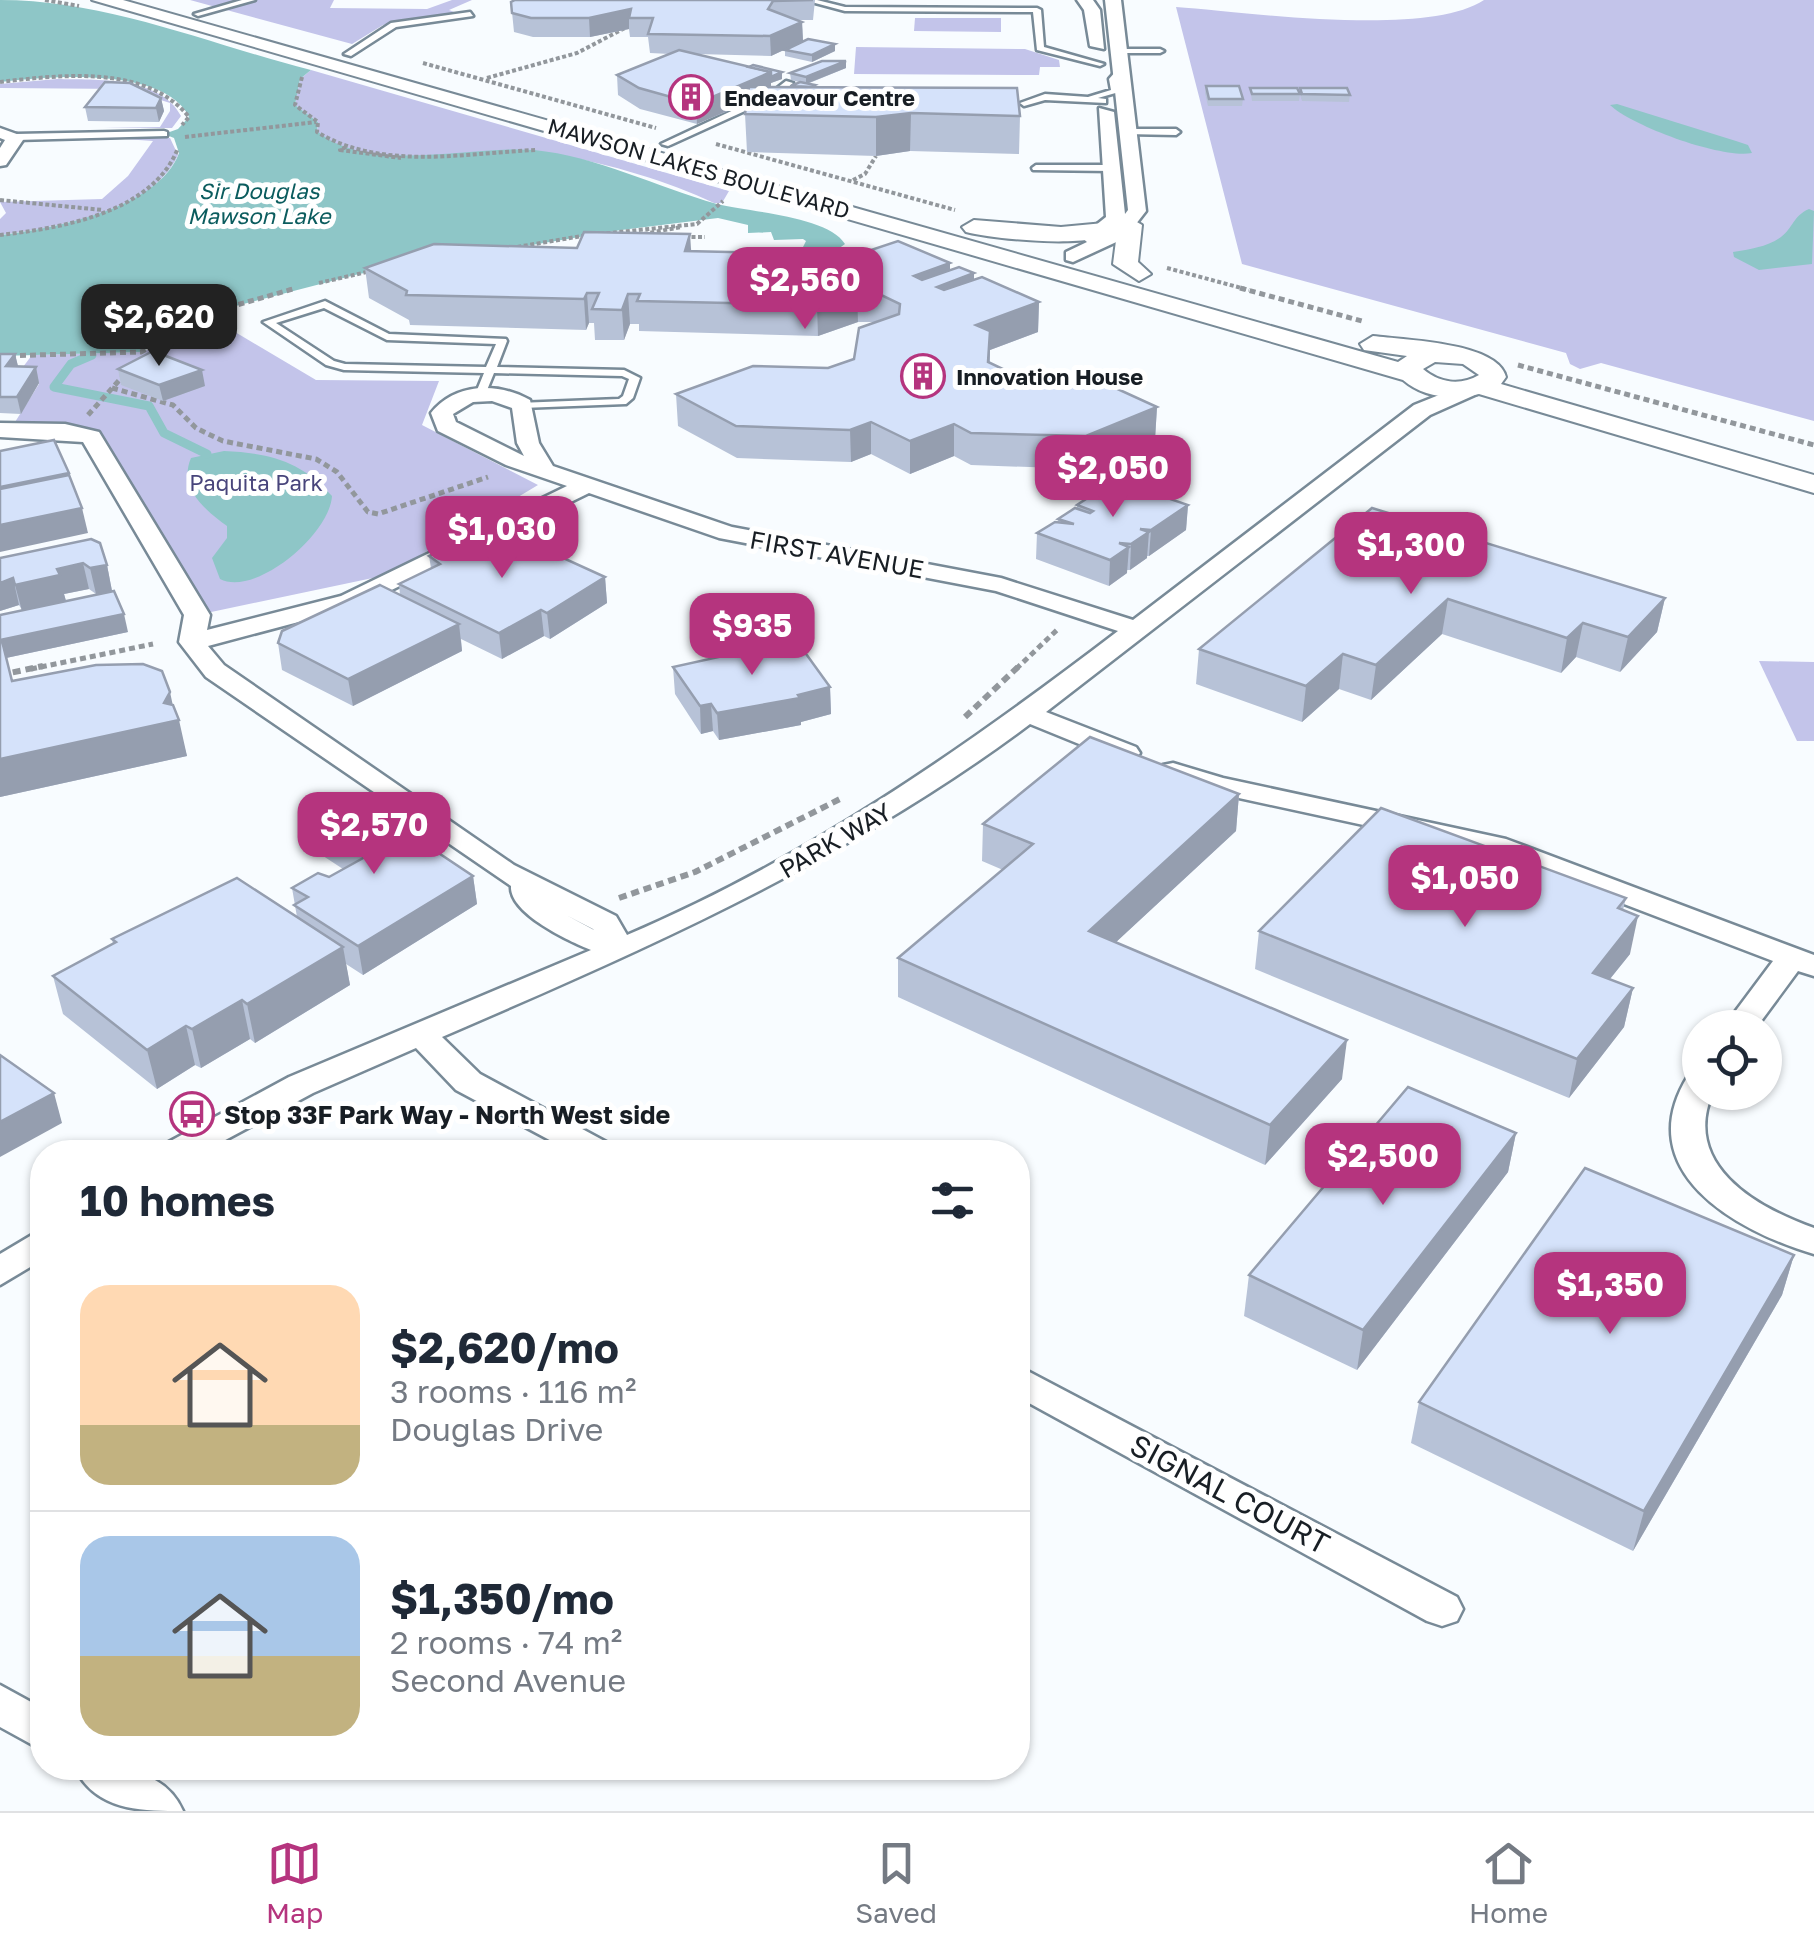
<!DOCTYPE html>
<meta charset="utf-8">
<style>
body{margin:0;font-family:"Golos Text",sans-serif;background:#f2f2f3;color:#1f2937;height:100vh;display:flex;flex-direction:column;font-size:38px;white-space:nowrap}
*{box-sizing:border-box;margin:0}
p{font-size:32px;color:#747a83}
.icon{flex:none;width:55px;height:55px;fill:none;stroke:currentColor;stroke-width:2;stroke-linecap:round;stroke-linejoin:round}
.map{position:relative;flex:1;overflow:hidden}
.drawer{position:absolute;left:30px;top:1140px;width:1000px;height:640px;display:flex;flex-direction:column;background:#fff;border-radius:40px;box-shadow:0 2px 8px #0004}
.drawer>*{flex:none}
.tools{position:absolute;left:1682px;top:1010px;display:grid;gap:20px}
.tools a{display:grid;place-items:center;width:100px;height:100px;border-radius:50%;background:#fff;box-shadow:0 2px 8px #0004;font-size:50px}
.price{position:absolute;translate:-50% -85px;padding:0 22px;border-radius:20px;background:#b5347e;color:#fff;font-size:32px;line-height:65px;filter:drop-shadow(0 2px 5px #0008)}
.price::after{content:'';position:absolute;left:50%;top:60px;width:30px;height:22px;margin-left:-15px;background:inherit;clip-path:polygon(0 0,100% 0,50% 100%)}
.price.current{background:#222;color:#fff}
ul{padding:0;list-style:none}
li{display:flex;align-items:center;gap:30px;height:250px;padding:0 50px}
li+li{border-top:2px solid #e0e1e3}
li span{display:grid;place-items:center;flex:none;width:280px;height:200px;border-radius:30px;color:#555}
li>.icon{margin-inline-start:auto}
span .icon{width:120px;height:120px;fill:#fffc;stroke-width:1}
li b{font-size:42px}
h2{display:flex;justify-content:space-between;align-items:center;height:120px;padding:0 50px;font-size:42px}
.tabs{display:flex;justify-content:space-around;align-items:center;height:140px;border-top:2px solid #e0e1e3;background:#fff;font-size:28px;color:#747a83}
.tabs a{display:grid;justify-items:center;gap:5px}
.tabs .current{color:#b5347e}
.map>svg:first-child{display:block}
</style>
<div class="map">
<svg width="1814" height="1811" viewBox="0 0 1814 1811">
<rect width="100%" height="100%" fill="#f8fcff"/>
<g fill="#c3c4ea">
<polygon points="190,0 334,0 330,8 427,9 452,0 472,0 449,10 459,14 383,25 352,44"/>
<path d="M1484,0H1814V421L1601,363L1580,369L1570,364L1566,353L1242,264L1176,7C1247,12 1427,38 1484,0Z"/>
<polygon points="915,18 1001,18 1001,32 914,31"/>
<polygon points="856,47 1025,49 1059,60 1060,67 1040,67 1039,75 854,74"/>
<path d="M311,70L729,191L722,203H714C668,181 609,164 559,155C491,142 372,178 317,132L318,122L295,105L300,79Z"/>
<path d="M57,79C96,80 160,76 181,116L172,128H103L160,127L170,111V103L127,89L0,88V84Z"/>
<path d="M96,137L170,138L178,155C154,211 53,228 0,235V219L6,213L0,202L102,199L128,176L153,141Z"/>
<polygon points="225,326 316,380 439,381 422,425 538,485 387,575 197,615 95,443 10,430 39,384 11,383 32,355 141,352"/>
<polygon points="1759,661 1814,662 1814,741 1797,741"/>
</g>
<g fill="#8ec6c7">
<path d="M0,0C108,0 208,44 311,70L300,79L295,105L318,122L317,131C368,175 472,145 534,150C596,156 657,187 717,204C748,212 828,216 845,244L838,249H802L806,241L803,239L774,240L771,232L748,233V225L718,218L621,230L359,274L212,312L141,352L0,356V235C51,229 159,209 179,153L174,138L164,134L178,129L189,117C165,66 48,76 0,82Z"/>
<path d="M1617,104L1736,141L1748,145L1752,153C1721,159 1632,126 1610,105Z"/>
<path d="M1809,209L1814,211L1812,264L1759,270L1734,257L1733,252C1750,249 1767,247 1781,237C1793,228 1793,216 1809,209Z"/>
<path d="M224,451C270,453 301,461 332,496C330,534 256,597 220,579L212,558L227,538V526C205,510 178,488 191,458Z"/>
</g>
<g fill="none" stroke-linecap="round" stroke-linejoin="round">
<polyline stroke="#8ec6c7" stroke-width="6" points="824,266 838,260 823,257 836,252 834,248"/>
<polyline stroke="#8ec6c7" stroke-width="9" points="92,355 71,364 54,387 149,406 164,433 207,454"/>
<g stroke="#788a97" stroke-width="5">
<g id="service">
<polygon points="242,0 255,0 198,16 194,14"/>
<polygon points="804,0 817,0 845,7 1037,8 1041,10 1044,47 1104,64 1100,66 1037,50 1033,12 845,11"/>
<polygon points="470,12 473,16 396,27 351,56 344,54 391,23"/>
<polygon points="1116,49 1160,49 1164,51 1160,53 1113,53 1113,49"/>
<polygon points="1117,70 1124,72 1117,79 1119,92 1098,98 1106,99 1106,103 1045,100 1024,106 1020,103 1045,94 1088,97 1111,90 1109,79"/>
<polygon points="786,81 793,83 778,96 668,146 661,144 772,92"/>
<polygon points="1128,129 1176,129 1180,132 1176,135 1125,134 1125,130"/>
<polygon points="164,131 167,132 167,136 16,140 12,137 16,134"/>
<polygon points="1036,165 1112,165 1116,168 1112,171 1033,170 1032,168"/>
<path d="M325,301L389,334L506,339L507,341L497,367L624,370L640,378L633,398L626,404L522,408L517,405L518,403L619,399L623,396L629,379L622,376L494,373L485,395L480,398L475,395L484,373L344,370L326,365L263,322ZM324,308L387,340L496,344L486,367L345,364L334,361L276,323Z"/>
</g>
</g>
<g stroke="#788a97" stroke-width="5">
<g id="minor">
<polygon points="1077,0 1093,0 1100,10 1104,49 1090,46 1084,10"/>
<polygon points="1105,0 1121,0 1146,211 1125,238 1073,262 1066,260 1066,252 1087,242 1081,237 1106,217 1099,108 1114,112 1125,214 1128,210"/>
<polygon points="0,128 25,137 6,165 0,166 0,148 5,140 0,138"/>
<path d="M1469,383L1480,389L1477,394L1430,415L1046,712L1136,747L1140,753L1136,759H1116L1030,724C850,859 648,948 442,1037L480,1074L610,1144L615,1152H572L456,1090L416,1048L313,1093L203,1152H160L165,1144L289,1077L591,950C568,941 509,913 511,886L206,677L179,642L184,615L83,442L0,437V423L65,424L99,432L210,615L207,630L341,596L567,486L506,465L438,431L431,413C455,383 498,382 530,400L539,443L553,466L732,527L1001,578L1133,620L1414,405ZM492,401L512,408L517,443L524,456L456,422L453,414L473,402ZM589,493L719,538L996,591L1118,631C965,748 806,859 627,935L616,916L514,865L224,665L208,646L359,606ZM566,915L593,929L594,930Z"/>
<polygon points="1173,763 1223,778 1506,839 1814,955 1814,976 1798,971 1756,1028 1723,1028 1773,961 1488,852 1216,793 1163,777 1159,771 1163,765"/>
<path d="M1700,1073V1092H1713C1681,1164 1755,1207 1814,1228V1254C1736,1231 1629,1171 1688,1076Z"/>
<polygon points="42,1229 42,1260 0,1285 0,1254"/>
<polygon points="1018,1366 1457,1597 1463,1609 1457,1621 1442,1626 1427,1621 1018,1397"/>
<polygon points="0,1685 42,1708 42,1750 0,1727"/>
<path d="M75,1768C116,1766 164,1768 183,1811C141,1811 96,1811 75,1768Z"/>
</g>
</g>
<g stroke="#788a97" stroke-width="4">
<g id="tertiary">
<path d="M92,0H123L1398,362L1407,356L1364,350L1360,344L1373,336C1404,340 1498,342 1506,377L1501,384L1814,475V493L1479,394C1452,400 1424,398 1403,380ZM1435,362L1463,364L1479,375C1460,386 1440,383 1423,369Z"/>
<polygon points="1130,218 1142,225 1138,262 1151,274 1139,281 1113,264 1118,225"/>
<path d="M974,220L1061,227L1104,223L1116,230C1097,250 993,239 966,232L962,227Z"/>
</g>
</g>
<g stroke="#92979c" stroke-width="4" stroke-dasharray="4 2.5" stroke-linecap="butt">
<polyline points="45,0 79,6"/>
<polyline points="423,63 656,128"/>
<path d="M302,77L295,105L318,122L317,132C382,171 464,153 536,150"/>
<polyline points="487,78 577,53 625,28"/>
<path d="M0,82C61,75 146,64 189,117L182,125"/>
<polyline points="185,137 316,122"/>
<polyline points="716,144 955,210"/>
<polyline points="346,147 340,150 401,158"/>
<polyline points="853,180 865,174 876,156"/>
<polyline points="0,200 103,210"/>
<polyline points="600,234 697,224 723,201"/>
<polyline points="644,234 681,227"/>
<path d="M0,235C61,228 153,213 178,148"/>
<polyline points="685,237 705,237"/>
<polyline points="511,248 588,235"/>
<polyline points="1167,268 1249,290"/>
<polyline points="319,283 371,271"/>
<polyline points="288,290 293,289"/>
</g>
<g stroke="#92979c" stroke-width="5" stroke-dasharray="6 4" stroke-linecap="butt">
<polyline points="1240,288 1362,321"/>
<polyline points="142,321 121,337 153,341"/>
<polyline points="0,356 141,352 212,312 293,289"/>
<polyline points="1518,365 1814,445"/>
<polyline points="112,388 173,405 196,428 223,441 316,459 337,472 368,512 378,514 488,477"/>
<polyline points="88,415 123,376"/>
<polyline points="31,669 153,644"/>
<polyline points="1016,669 1058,629"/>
</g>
<g stroke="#92979c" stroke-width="6" stroke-dasharray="8 5" stroke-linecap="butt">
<polyline points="0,675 43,666"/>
<polyline points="965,717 1019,666"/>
<polyline points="619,898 695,872 840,799"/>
</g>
<use href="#service" fill="#fff" fill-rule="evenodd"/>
<use href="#minor" fill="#fff" fill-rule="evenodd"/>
<use href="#tertiary" fill="#fff" fill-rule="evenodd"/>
</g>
<g fill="#b7c2d7">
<polygon points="515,0 815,0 813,20 797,20 802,22 803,41 771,56 697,54 749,67 782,72 782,79 771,83 771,87 791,87 799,82 791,80 790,73 846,61 846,68 807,84 815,87 1020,116 1019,154 910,151 876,156 747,152 745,114 747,103 697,124 640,109 618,95 617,75 670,54 650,53 648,37 630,37 629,29 590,37 533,37 514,32 511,2"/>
<polygon points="835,44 835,51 812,62 785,56 785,50"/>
<polygon points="1206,86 1243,99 1242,106 1208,106 1205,93"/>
<polygon points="1250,88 1300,94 1300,88 1350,95 1349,102 1302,101 1300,95 1299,101 1252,101"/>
<polygon points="161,98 164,111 159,122 88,121 85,107"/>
<polygon points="577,248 691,251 950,270 1039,302 1038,332 990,350 990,363 1011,373 1157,407 1155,439 1084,469 971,465 954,456 910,474 871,454 851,462 737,458 678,426 676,394 828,368 854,359 875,322 858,322 818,336 639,331 639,324 630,324 624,340 595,340 594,323 589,323 586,330 410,325 409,320 369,298 365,268"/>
<polygon points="0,354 15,354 18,367 36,367 39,383 21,414 0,413"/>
<polygon points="118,369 205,386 163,401 121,385"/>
<polygon points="1077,505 1188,505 1186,530 1149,556 1147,556 1147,558 1130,570 1127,570 1127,573 1109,586 1036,559 1037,533 1058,522 1058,519 1077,509"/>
<polygon points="1372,508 1665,598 1657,632 1620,672 1576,657 1561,673 1442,634 1371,700 1339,689 1302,722 1196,684 1199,649"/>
<polygon points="466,552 605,577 607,603 550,639 544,636 502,659 461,639 462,651 353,706 282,670 278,643 400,595 399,584 431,568 429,556"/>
<polygon points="0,558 107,565 112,591 96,594 89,589 64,594 66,601 128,632 6,658 12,681 173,707 187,756 0,797 0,615 22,610 19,605 0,611"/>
<polygon points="673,667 830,687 831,714 801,722 801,725 719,740 713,731 701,734 675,694"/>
<polygon points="1239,794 1236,831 1116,942 1342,1079 1265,1165 898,997 898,958 1003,870 982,861 983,824"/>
<polygon points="306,820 406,836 407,842 473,876 477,904 363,975 346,964 350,985 255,1043 250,1039 201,1068 195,1065 157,1089 63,1014 53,976 113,944 112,939 297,917 292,888 329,877 343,869 311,848"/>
<polygon points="1626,898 1623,910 1630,954 1610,979 1633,988 1624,1027 1569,1098 1255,969 1259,931"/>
<polygon points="1516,1133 1508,1172 1357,1370 1244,1316 1249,1275"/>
<polygon points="1794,1255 1782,1295 1633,1551 1411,1443 1419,1402"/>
</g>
<g fill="#959eaf">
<polygon points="631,9 629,18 629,29 590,37 589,18"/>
<polygon points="802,22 803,41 771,56 770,36"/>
<polygon points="835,44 835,51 812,62 812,55"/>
<polygon points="846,61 846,68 806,84 806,77"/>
<polygon points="771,72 782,72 782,79 771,83 771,92 697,124 696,104"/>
<polygon points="161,98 164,111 159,122 156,108"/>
<polygon points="911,113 910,151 876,156 876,117"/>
<polygon points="690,234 692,263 685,251"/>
<polygon points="950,263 950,282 974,273 974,303 914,276"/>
<polygon points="857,291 858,322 818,336 817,305"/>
<polygon points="587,293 589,323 586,330 584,299"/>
<polygon points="628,294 630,324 624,340 622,310"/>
<polygon points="1039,302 1038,332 990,350 987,394 976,325"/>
<polygon points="15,354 19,370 6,366"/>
<polygon points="36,367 39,383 21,414 17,397"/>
<polygon points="202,370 205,386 163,401 159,385"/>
<polygon points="1157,407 1155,439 1084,469 1086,436"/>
<polygon points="871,422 871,454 851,462 850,430"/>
<polygon points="954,424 954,456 910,474 910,441"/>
<polygon points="69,473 73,490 0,505 0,487"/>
<polygon points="1188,505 1186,530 1149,556 1151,530"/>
<polygon points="82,508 88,533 0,552 0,525"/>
<polygon points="1149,532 1147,558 1130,570 1131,544"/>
<polygon points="1129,547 1127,573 1109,586 1110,560"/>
<polygon points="83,563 89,589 64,594 66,601 22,611 15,585 57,569"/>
<polygon points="107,565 112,591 96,594 90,568"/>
<polygon points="605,577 607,603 550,639 547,613"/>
<polygon points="13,578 19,605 0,611 0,583"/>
<polygon points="1665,598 1657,632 1620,672 1628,637"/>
<polygon points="1448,599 1442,634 1371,700 1376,665"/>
<polygon points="541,610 544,636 502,659 499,633"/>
<polygon points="124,614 128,632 6,658 0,640"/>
<polygon points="1583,623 1576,657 1561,673 1567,638"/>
<polygon points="459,624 462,651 353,706 348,679"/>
<polygon points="1343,654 1339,689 1302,722 1306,686"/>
<polygon points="830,687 831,714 801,722 801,725 719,740 717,713"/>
<polygon points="170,692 176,720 179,720 187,756 0,797 0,759 164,703"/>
<polygon points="711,704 713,731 701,734 700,706"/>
<polygon points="1239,794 1236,831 1087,969 1089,931"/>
<polygon points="406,836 410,864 391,845"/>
<polygon points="473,876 477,904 363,975 358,946"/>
<polygon points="1638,916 1630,954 1584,1011 1593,973"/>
<polygon points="343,947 350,985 255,1043 247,1004"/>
<polygon points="1633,988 1624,1027 1569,1098 1577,1059"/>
<polygon points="242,1000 250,1039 201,1068 192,1029"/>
<polygon points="186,1026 195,1065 157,1089 147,1050"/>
<polygon points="1347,1040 1342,1079 1265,1165 1270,1125"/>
<polygon points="54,1093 62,1123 0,1157 0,1122"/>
<polygon points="1516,1133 1508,1172 1357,1370 1363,1330"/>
<polygon points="1794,1255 1782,1295 1633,1551 1644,1511"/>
</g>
<g fill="#d5e2fa" stroke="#959eaf" stroke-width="2.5">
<polygon points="515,0 813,0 773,1 768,9 802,22 770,36 648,34 653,18 629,18 631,9 589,18 531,18 512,13 511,2"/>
<polygon points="808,39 835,44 812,55 785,50"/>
<polygon points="679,50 771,72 696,104 639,88 617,75"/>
<polygon points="822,61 846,61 806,77 790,73"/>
<polygon points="753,65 782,72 771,77 771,72 749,67"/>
<polygon points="105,82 130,83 161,98 156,108 85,107"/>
<polygon points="800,82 815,85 811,87 791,86"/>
<polygon points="1206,86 1239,86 1243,99 1209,99"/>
<polygon points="749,87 1017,88 1020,116 911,113 876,117 745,114"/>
<polygon points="1250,88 1297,88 1300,94 1252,94"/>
<polygon points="1300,88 1347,88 1350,95 1302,94"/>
<polygon points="584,232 690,234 685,251 817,254 835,262 898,241 950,263 914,276 922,280 959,267 974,273 937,287 944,290 982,277 1039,302 976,325 990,331 988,362 1011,373 1087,375 1157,407 1086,436 971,433 954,424 910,441 871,422 850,430 736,426 676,394 753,366 828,368 854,359 859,328 899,314 900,304 875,292 857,291 817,305 637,301 640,294 628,294 622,310 592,309 599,293 587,293 584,299 406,295 407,291 365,268 434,244 577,248"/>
<polygon points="153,351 202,370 159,385 118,369"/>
<polygon points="0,354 15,354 6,366 36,367 17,397 0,397"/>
<polygon points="54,440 69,473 0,487 0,451"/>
<polygon points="69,475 82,508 0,525 0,489"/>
<polygon points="1115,480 1188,505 1151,530 1140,529 1149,532 1131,544 1119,543 1129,547 1110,560 1037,533 1055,522 1074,524 1058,519 1075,508 1090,513 1093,511 1077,505"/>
<polygon points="1372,508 1665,598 1628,637 1583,623 1567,638 1448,599 1376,665 1343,654 1306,686 1199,649"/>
<polygon points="506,532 605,577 547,613 541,610 499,633 399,584 440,564 429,556 451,546 466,552"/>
<polygon points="91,539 100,543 107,565 90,568 83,563 57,569 60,575 15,585 13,578 0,583 0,558"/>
<polygon points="380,585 459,624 348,679 278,643 282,631"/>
<polygon points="114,591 124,614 0,640 0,615"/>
<polygon points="796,640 830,687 798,695 800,698 717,713 711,704 700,706 673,667"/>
<polygon points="0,641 2,641 12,681 96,665 143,664 162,671 170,692 164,703 173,705 179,720 0,759"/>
<polygon points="1090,737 1239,794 1089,931 1347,1040 1270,1125 898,958 1033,844 983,824"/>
<polygon points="342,801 406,836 391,845 396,848 416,838 473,876 358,946 294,905 308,897 292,888 318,873 329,877 365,857 306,820"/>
<polygon points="1381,808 1626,898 1618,908 1638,916 1593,973 1633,988 1577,1059 1259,931"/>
<polygon points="237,878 343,947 247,1004 242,1000 192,1029 186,1026 147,1050 53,976 116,942 112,939"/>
<polygon points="0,1055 54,1093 0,1122"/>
<polygon points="1408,1087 1516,1133 1363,1330 1249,1275"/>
<polygon points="1585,1168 1794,1255 1644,1511 1419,1402"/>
</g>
<defs>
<g id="building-ring" transform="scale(2.25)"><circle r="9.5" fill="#fff" stroke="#b5347e" stroke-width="1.5"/><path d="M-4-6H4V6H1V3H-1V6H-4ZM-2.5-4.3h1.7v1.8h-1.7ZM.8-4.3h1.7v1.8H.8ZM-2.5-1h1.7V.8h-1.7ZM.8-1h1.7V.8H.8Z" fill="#b5347e"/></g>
<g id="bus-ring" transform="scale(2.25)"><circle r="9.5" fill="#fff" stroke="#b5347e" stroke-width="1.5"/><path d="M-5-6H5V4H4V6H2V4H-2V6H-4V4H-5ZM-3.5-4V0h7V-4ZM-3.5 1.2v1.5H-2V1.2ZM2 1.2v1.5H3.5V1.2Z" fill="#b5347e"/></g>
</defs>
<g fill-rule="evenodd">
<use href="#building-ring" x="691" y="97"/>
<use href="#building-ring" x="923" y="376"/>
<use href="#bus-ring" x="192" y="1114"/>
</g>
<g text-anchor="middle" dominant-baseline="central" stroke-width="10" stroke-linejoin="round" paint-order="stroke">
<g font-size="22" font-weight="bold" fill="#181e24" stroke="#fff" text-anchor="start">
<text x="724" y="97">Endeavour Centre</text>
<text x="956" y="376">Innovation House</text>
</g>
<g font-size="22" fill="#181e24" stroke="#fff">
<text transform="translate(699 168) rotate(16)">MAWSON LAKES BOULEVARD</text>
</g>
<g font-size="22" font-style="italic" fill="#0b5c5e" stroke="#fff">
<text x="259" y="190">Sir Douglas<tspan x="259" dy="25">Mawson Lake</tspan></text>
</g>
<g font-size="22" fill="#48457b" stroke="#fff">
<text x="256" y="482">Paquita Park</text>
</g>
<g font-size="25" fill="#181e24" stroke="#fff">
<text transform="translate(837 554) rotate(10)">FIRST AVENUE</text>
<text transform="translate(835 840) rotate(-30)">PARK WAY</text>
</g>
<g font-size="25" font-weight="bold" fill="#181e24" stroke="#fff" text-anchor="start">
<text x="224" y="1114">Stop 33F Park Way - North West side</text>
</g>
<g font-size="30" fill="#181e24" stroke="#fff">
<text transform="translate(1230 1494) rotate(28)">SIGNAL COURT</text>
</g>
</g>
</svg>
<div class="tools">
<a><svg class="icon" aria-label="locate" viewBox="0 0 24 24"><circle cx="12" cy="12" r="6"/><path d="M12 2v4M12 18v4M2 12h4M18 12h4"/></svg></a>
</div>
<b class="price" style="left:805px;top:332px">$2,560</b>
<b class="price current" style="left:159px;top:369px">$2,620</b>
<b class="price" style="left:1113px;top:520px">$2,050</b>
<b class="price" style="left:502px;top:581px">$1,030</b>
<b class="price" style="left:1411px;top:597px">$1,300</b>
<b class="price" style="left:752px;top:678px">$935</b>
<b class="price" style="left:374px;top:877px">$2,570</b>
<b class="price" style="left:1465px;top:930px">$1,050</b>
<b class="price" style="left:1383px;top:1208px">$2,500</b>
<b class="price" style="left:1610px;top:1337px">$1,350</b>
<section class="drawer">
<h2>10 homes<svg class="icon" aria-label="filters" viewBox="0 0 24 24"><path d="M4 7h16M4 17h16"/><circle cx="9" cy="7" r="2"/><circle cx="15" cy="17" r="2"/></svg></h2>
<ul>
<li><span style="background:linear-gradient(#ffd9b3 70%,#c2b280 0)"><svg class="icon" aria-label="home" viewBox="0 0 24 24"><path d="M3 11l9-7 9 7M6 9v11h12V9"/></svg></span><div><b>$2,620/mo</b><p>3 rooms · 116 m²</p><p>Douglas Drive</p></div></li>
<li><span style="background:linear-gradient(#a9c7e8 60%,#c2b280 0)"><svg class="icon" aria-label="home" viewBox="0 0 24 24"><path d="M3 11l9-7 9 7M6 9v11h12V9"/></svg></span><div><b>$1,350/mo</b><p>2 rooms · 74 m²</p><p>Second Avenue</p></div></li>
</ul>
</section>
</div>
<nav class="tabs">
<a class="current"><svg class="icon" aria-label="map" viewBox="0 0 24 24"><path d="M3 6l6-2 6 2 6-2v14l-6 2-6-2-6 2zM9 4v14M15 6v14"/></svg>Map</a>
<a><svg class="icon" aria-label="saved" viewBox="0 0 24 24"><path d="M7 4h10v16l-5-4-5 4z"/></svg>Saved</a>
<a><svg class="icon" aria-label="home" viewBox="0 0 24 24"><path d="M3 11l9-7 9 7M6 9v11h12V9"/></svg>Home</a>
</nav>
